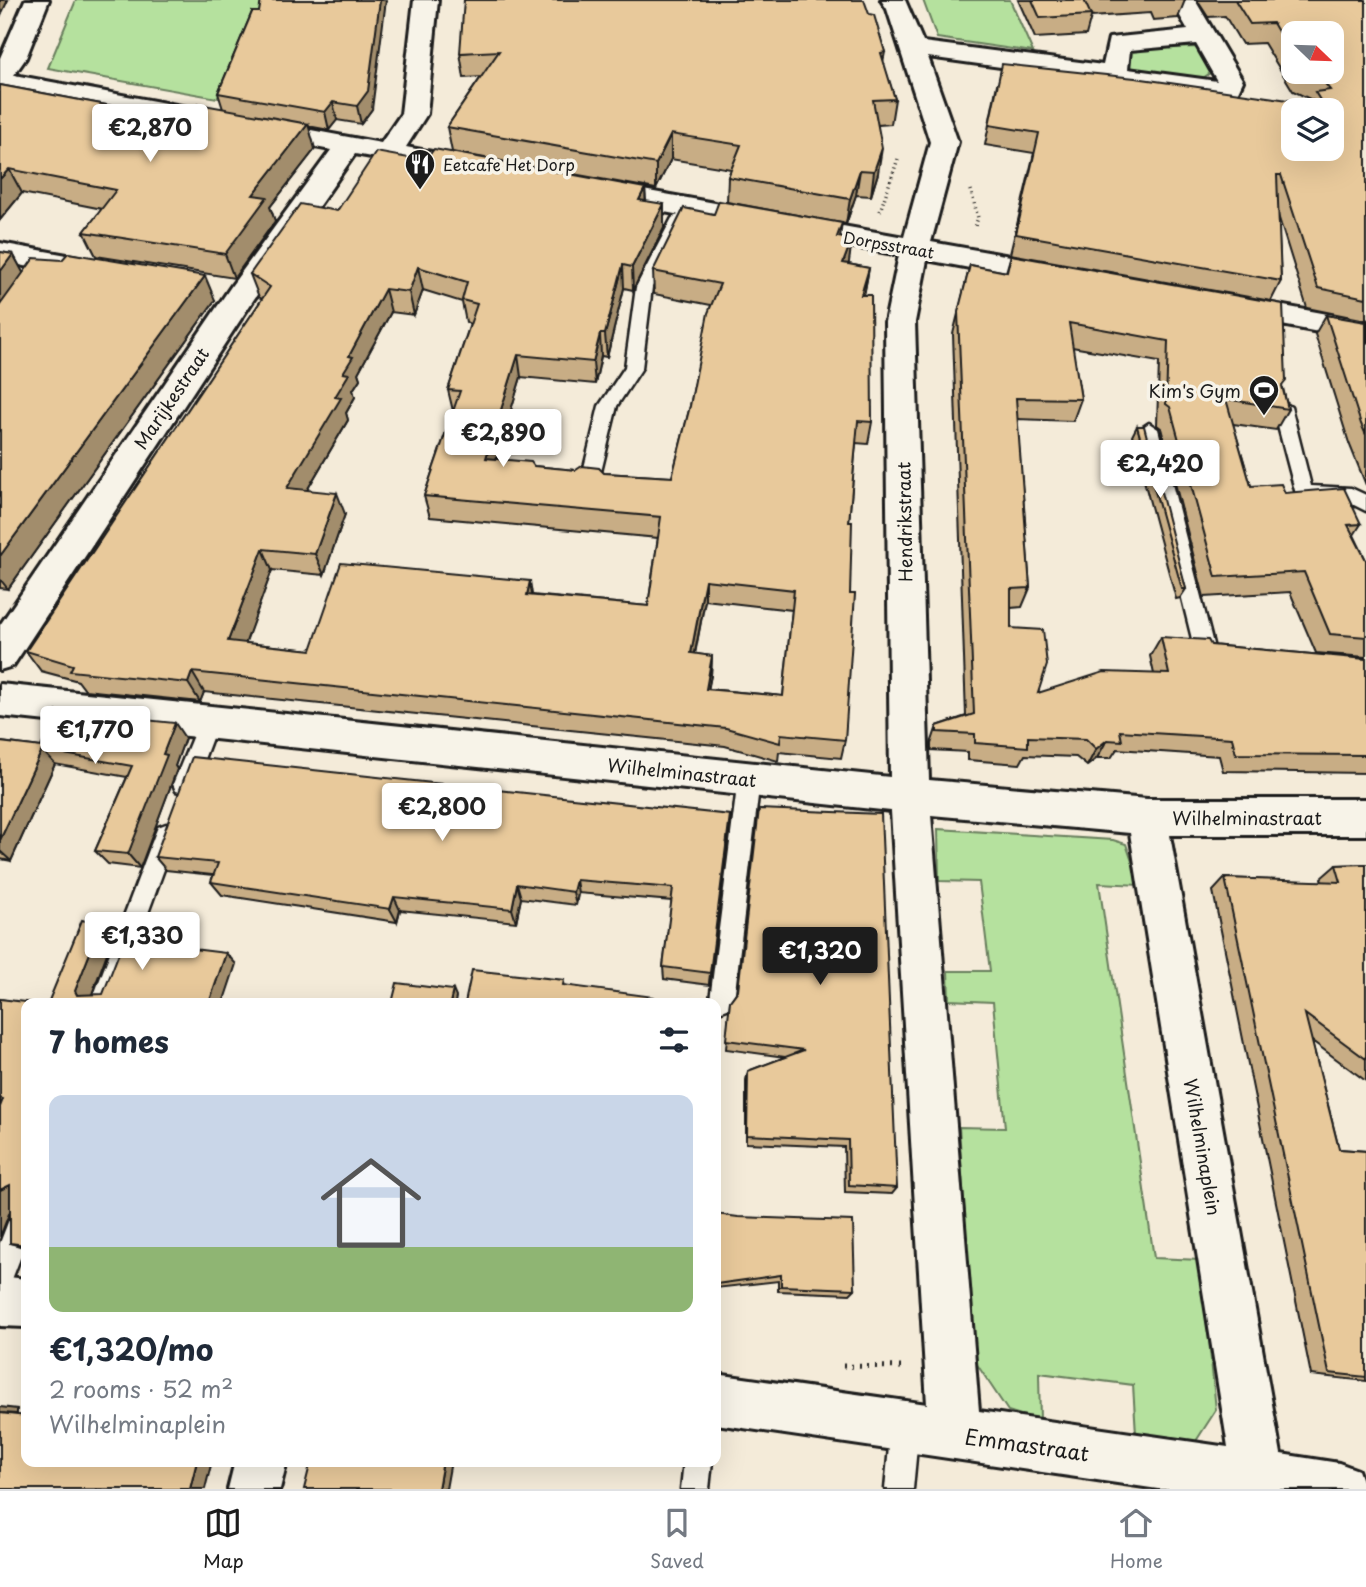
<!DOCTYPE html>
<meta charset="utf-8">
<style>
body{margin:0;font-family:"Playpen Sans",sans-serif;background:#f2f2f3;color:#1f2937;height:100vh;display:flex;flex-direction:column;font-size:26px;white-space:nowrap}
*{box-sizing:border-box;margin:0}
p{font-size:23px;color:#747a83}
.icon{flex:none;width:38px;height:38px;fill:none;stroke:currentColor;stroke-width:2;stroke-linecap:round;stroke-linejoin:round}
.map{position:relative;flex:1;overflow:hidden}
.panel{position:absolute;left:21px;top:998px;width:700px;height:469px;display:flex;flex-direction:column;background:#fff;border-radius:14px;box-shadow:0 7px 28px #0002}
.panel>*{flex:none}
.needle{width:46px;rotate:113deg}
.buttons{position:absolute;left:1281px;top:21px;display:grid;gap:14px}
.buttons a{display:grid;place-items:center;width:63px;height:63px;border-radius:14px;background:#fff;box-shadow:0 7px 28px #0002;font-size:35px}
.price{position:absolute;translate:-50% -60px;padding:0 16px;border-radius:7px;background:#fff;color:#222;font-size:23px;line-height:46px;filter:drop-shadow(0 2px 4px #0008)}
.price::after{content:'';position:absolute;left:50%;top:42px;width:21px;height:16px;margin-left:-10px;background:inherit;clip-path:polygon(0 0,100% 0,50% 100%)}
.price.active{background:#1c1c1c;color:#fff}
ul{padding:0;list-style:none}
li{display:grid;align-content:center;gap:14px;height:371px;padding:0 28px}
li+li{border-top:2px solid #e0e1e3}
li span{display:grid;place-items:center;height:217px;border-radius:14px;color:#555}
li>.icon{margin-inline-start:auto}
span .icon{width:126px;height:126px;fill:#fffc;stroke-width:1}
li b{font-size:30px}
h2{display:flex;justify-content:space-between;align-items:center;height:84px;padding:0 28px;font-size:30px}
.tabs{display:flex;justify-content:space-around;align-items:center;height:98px;border-top:2px solid #e0e1e3;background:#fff;font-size:19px;color:#747a83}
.tabs a{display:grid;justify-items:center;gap:4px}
.tabs .active{color:#1c1c1c}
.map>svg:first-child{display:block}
</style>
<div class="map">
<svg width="1366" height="1489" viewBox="0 0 1366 1489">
<rect width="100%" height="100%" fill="#f4ebd9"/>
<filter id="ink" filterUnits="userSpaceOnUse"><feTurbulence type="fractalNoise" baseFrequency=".0143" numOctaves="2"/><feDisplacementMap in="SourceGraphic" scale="14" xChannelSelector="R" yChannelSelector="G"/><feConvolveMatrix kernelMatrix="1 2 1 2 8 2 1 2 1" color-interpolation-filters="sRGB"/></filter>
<g filter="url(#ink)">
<g fill="#b5e19e" stroke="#687e5d" stroke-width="2">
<polygon points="76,0 266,0 245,65 217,98 48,68"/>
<polygon points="923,0 1010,0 1033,52 937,38"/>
<polygon points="1199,47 1213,71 1203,78 1129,69 1129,49"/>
<polygon points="938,829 1113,840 1126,844 1140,885 1099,883 1154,1258 1201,1260 1216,1410 1196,1441 1136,1434 1133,1385 1039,1373 1040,1421 1008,1411 974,1360 959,1127 1005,1128 993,1002 949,1000 948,971 990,971 979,882 939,881"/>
</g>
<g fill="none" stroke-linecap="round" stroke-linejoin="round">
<g stroke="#1c1c1c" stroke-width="5">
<g id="lane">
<polygon points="680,213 688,218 652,287 642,368 617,406 600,476 597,481 585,481 582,476 599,406 625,367 636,287 672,218"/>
<polygon points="1282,401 1291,407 1311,486 1351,488 1366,495 1366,511 1348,502 1297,498 1273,407"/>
<polygon points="1149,423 1158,429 1214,648 1224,650 1227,656 1224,662 1217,664 1199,661 1196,655 1140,429"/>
<polygon points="208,713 215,716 218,722 192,791 184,793 176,791 173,784 201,716"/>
<polygon points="749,770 757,772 760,779 734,1000 730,1008 722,1011 716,1009 716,1003 710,1000 738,779 741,772"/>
<polygon points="166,824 174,827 177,834 115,1003 91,1003 155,834 158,827"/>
<polygon points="26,1195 26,1243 9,1287 0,1291 0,1243 17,1199"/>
<polygon points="905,1412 915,1416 919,1426 913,1489 885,1489 891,1426 895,1416"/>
<polygon points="684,1461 712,1461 709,1489 681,1489"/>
</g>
</g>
<g stroke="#1c1c1c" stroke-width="6">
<g id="street">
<polygon points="25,0 49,0 26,58 14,75 381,143 401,114 414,0 438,0 427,114 406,147 479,161 489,163 493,169 489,175 479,177 355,154 254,299 13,666 0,670 0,625 232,285 331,150 0,88 0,58"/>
<path d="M881,0H905L923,42L1103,65L1109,38L1188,30L1171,0H1195L1243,81L1236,96L1227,98L928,57L958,142L931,242L1061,265L1071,268L1076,275L1071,282L1061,285L927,260L915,322L929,780L1147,799H1366V835H1170L1281,1454L1339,1463L1358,1470L1365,1489H1158L716,1424V1374L927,1404L891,811L0,716V684L890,777L885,322L899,255L593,199L583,196L579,190L583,184L593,181L904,237L930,142L887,9ZM1196,44L1217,81L1128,69L1130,50ZM931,815L1130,833L1228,1447L979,1411Z"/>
<polygon points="0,243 84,258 94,261 99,268 94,275 84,278 0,261"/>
<polygon points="1234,297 1366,321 1366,341 1223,314 1219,307 1223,300"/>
<polygon points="0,1276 26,1279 26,1327 0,1326"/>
<polygon points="235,1461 287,1461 280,1489 228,1489"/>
</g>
</g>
<g stroke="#1c1c1c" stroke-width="3.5" stroke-dasharray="1 3.5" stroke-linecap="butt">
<polyline points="971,190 978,218 975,226"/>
<polyline points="880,211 899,156"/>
</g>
<polyline stroke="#1c1c1c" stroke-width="5" stroke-dasharray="2 6" stroke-linecap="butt" points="843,1366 901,1367"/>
<use href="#lane" fill="#f7f3e8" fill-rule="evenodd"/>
<use href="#street" fill="#f7f3e8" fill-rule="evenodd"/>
</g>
<g fill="#c8ad85" stroke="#1c1c1c" stroke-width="2" fill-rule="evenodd">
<polygon points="1018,0 1185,0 1178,18 1153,20 1150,13 1091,17 1086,35 1035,38"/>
<path d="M1197,0H1366V320L1307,308L1278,215L1281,281L1271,301L1010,254L1034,153L985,145L997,84L1310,103L1312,100L1293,91L1264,43L1242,44L1225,16L1208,17ZM1293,33L1332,72H1293Z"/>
<polygon points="252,12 372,109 361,124 337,120 329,130 308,126 315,149 270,207 275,221 234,278 96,256 84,232 102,209 22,193 0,220 0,85 186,120 223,109 218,93"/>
<polygon points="869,14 885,52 883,62 895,99 891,124 878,125 878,173 871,196 856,195 846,224 727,202 728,177 731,169 671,159 656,189 452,152 447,127 481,77 464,78 460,53"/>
<path d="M425,161L645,188L646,201L664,228L633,290L624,288L607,357L601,356L595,384L521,377L496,459L534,466L604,473L672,477L690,406L711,305L654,294L653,271L714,214L842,223L840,237L852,239L848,264L869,268L864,295L872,422L868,444L856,443L849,522L845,740L841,758L779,752L778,761L725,746L204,692L200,702L85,690L78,681L41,671L26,651L262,299L259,297L250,274L337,211ZM423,290L462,302L466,322L470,324L448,390L453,411L424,496L430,517L658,538L648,606L532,595L311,650L245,643L272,570L324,575L345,514L307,490L348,420L346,413L355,397L353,390L360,379L358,373L391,312L414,315ZM705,600L792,610L783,696L708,689L711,675L712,656L695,654Z"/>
<polygon points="0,252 13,254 23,273 215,300 8,589 0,588"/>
<polygon points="1011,255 1283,388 1288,409 1276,430 1233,424 1251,486 1285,493 1361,524 1354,535 1366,560 1366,657 1316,653 1290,592 1204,597 1161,428 1157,425 1159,362 1072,347 1081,399 1073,421 1017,419 1030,588 1022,607 1011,608 1011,628 1038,693 1154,674 1150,656 1161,637 1211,645 1366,659 1366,773 1223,771 1219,756 1117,749 1111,758 1097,758 1087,766 1076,757 1025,755 1020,764 968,760 968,752 931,750 931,744 937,726 966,716 953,334 970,265 1006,272"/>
<polygon points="1326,315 1366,322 1366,485 1349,443 1315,334"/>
<polygon points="1137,426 1186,589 1180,598 1176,599 1132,436"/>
<polygon points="185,738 175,766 177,769 140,868 108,864 95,851 127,777 55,764 11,861 0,859 0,742 41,747"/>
<polygon points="759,809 897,1188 892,1194 845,1192 844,1147 746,1143 746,1080 748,1071 785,1057 726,1049 730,1001 738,990"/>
<polygon points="730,815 709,985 664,979 663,967 672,901 578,893 576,905 521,898 516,922 400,910 397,922 222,895 211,882 213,875 166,870 155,857"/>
<polygon points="1366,864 1366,1081 1312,1041 1339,1149 1366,1151 1366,1381 1311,1375 1213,891 1225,878 1322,882 1321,878 1336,865"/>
<polygon points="0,999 26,1003 26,1248 10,1243 10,1210 0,1237"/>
<polygon points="716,1214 855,1289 850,1294 778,1291 778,1281 716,1288"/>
</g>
<g fill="#a28d6c" stroke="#1c1c1c" stroke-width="2">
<polygon points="0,0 8,0 0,17"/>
<polygon points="380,0 386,0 372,109 361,124 357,106"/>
<polygon points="333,102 337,120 329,130 325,112"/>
<polygon points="308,124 315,149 270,207 275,221 234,278 225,254 253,195"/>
<polygon points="671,134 671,159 656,189 656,164"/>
<polygon points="882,148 878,173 871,196 874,171"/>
<polygon points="9,169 22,193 0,220 0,179"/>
<polygon points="860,170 856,195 846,224 850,199"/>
<polygon points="645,188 646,211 639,200"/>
<polygon points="664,204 664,228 633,290 632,267"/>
<polygon points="852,239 849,262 840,286 843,263"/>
<polygon points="13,254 26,278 0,315 0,272"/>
<polygon points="623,265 624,288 607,357 605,334"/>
<polygon points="418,267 423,290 414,315 409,292"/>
<polygon points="869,268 865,290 858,318 861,295"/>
<polygon points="205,276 215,300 8,589 0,579 0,556"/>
<polygon points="385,289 391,312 358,373 360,379 353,390 355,397 346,413 348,420 296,509 287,488 335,397 349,356"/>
<polygon points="600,334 601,356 595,384 593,362"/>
<polygon points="518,355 521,377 490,479 486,458"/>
<polygon points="337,493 345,514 324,575 315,554"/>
<polygon points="263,549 272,570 239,661 228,641"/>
<polygon points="705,580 705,600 691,673 691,653"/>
<polygon points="530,581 533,601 527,595"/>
<polygon points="712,656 711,675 705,707 706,689"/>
<polygon points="192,672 204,692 200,702 188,683"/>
<polygon points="175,723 185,738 175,766 177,769 140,868 128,854 163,754"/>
<polygon points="1107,740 1097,758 1087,766 1096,749"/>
<polygon points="42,750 55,764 11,861 0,851 0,840"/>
<polygon points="730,815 729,829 709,985 710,973"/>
<polygon points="576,880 578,893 576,905 573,892"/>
<polygon points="517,884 521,898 516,922 512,909"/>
<polygon points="394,897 400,910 397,922 390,909"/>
<polygon points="101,925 113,937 89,1002 77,995 75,991"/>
<polygon points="226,953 236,964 223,1003 209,1003"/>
<polygon points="453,990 456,997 455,1003 450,1003"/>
<polygon points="10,1185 15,1198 0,1237 0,1190"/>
<polygon points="0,1407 17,1409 17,1414 0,1413"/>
<polygon points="197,1461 212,1461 205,1489 190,1489"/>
<polygon points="443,1461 451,1461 446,1489 438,1489"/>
</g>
<g fill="#e8c99b" stroke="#1c1c1c" stroke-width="2" fill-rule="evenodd">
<polygon points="261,0 380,0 368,91 357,106 333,102 325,112 218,93 252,12 259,12"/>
<polygon points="464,0 864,0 869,14 874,15 885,52 881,53 895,99 873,100 882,148 874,171 860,170 850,199 728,177 741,145 671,134 656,164 447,127 499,51 460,53"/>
<polygon points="1032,0 1084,0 1091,15 1040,18"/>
<path d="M1235,0H1366V298L1318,288L1281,175H1277L1281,281L1016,234L1039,133L989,125L1002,64L1135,78L1323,105L1315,92L1330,90L1323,81L1303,72H1332V33H1293V57L1273,23L1250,24ZM1293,110H1332V149H1293Z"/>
<polygon points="0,85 186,120 199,104 308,124 253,195 267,197 225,254 84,232 116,190 9,169 0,179"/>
<path d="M434,149L645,188L639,200L664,204L632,267L623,265L605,334H600L593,362L518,355L486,458L531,462L534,466L576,470L582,466L599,468L604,473L672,477L690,406L708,313L720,284L653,271L684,208L714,214L719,201L842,223L837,237L852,239L843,263L869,268L861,295H871L872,422L858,421L849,522H852L850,594H855L845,740L781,734L780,743L726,728L192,672L188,683L70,671L73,665L26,651L270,287L250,274L300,204L337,211L376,152L425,161ZM418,267L467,282L462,300L477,304L448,390L460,391L424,496L661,517L648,606L527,595L530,581L341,563L311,650L228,641L263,549L315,554L337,493L287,488L341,398L335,397L349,374L343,373L353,357L349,356L385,289L409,292ZM705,580L794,590L783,696L706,689L712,656L691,653Z"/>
<polygon points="0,252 13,254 0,272"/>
<polygon points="68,253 205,276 0,556 0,305 34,258 62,260"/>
<polygon points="1011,255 1283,304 1286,381 1282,386 1288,409 1226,399 1251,486 1281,484 1285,493 1344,488 1361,524 1348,525 1366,560 1366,637 1330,634 1304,572 1216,577 1170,407 1166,404 1168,341 1069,323 1081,399 1016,398 1030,588 1011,589 1011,628 1043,630 1047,665 1038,693 1104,672 1169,674 1161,637 1208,640 1211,645 1366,659 1366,755 1236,754 1232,738 1120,731 1122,741 1107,740 1096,749 1086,739 1028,737 1028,747 975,743 975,734 937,732 937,726 974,714 958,312 970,265 1007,272"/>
<polygon points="1326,315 1366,322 1366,435 1361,424"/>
<polygon points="1137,426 1144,426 1186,589 1182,589"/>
<polygon points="57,711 175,723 163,754 167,755 128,854 95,851 132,766 42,750 0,840 0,742 41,747"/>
<polygon points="192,757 730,815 710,973 663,967 673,888 576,880 573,892 517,884 512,909 394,897 390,909 211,882 218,863 155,857"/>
<polygon points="759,809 881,814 897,1188 849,1185 848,1140 747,1135 748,1071 804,1050 726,1040 730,1001 738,990"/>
<polygon points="1366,864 1366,1059 1305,1014 1339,1149 1366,1151 1366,1377 1329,1373 1225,878 1341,882 1336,865"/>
<polygon points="82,920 101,925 75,991 77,995 103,994 127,932 193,949 226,953 209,1003 48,1003"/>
<polygon points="472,970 564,980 563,985 654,997 653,1003 465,1003"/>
<polygon points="397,983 453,990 450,1003 392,1003"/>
<polygon points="0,999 33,1003 26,1003 26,1245 10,1243 10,1185 0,1190 0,1107 3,1099 0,1098"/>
<polygon points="716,1214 738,1217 853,1221 855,1289 781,1286 781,1275 716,1284"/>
<polygon points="0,1413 26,1416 26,1461 197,1461 190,1489 0,1489"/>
<polygon points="311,1461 443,1461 438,1489 304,1489"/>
</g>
</g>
<defs>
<g id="restaurant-pin" transform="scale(1.575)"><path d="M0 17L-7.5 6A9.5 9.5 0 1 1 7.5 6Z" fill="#1c1c1c" stroke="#f7f3e8"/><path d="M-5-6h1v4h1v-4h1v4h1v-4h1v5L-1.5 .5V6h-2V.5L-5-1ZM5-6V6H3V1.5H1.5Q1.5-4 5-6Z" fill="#fff"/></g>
<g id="stadium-pin" transform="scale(1.575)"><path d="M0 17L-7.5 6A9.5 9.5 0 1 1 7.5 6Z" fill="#1c1c1c" stroke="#f7f3e8"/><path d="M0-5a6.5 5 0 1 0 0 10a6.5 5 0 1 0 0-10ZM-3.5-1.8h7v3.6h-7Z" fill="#fff"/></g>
</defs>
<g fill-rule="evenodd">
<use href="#restaurant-pin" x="420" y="164"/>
<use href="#stadium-pin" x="1264" y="390"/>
</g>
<g text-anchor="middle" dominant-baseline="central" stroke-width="7" stroke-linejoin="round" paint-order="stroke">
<g font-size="16" fill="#1c1c1c" stroke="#f7f3e8" text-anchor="start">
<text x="443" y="164">Eetcafe Het Dorp</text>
</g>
<g font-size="16" fill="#1c1c1c" stroke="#f7f3e8">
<text transform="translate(889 244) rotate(10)">Dorpsstraat</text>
</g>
<g font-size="18" fill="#1c1c1c" stroke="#f7f3e8" text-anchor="end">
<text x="1241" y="390">Kim's Gym</text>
</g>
<g font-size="18" fill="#1c1c1c" stroke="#f7f3e8">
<text transform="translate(171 398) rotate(-56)">Marijkestraat</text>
<text transform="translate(904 522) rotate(-91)">Hendrikstraat</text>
<text transform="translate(682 772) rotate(6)">Wilhelminastraat</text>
<text x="1247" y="817">Wilhelminastraat</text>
<text transform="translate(1203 1147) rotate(80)">Wilhelminaplein</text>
</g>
<g font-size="21" fill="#1c1c1c" stroke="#f7f3e8">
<text transform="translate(1027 1444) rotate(8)">Emmastraat</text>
</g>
</g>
</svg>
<div class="buttons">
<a><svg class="needle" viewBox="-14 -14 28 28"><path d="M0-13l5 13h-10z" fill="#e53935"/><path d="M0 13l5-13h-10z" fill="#747a83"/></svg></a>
<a><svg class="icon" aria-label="layers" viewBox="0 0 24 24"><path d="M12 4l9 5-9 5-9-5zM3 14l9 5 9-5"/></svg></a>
</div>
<b class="price" style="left:150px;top:164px">€2,870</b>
<b class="price" style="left:503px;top:469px">€2,890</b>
<b class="price" style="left:1160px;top:500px">€2,420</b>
<b class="price" style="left:95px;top:766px">€1,770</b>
<b class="price" style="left:442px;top:843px">€2,800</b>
<b class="price" style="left:142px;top:972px">€1,330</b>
<b class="price active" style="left:820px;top:987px">€1,320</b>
<section class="panel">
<h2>7 homes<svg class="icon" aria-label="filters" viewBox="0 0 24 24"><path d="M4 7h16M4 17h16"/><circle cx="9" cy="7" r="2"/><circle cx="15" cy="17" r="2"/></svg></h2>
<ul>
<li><span style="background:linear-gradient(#c9d6e8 70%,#8fb573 0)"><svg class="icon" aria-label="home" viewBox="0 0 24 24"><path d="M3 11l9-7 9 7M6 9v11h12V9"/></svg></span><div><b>€1,320/mo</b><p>2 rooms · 52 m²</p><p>Wilhelminaplein</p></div></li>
</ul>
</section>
</div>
<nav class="tabs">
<a class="active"><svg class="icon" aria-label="map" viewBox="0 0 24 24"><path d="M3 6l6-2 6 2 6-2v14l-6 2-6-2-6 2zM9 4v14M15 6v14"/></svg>Map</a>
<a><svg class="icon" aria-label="saved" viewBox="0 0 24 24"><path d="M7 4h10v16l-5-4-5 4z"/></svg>Saved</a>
<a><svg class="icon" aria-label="home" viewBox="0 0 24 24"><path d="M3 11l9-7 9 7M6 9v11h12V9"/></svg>Home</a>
</nav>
